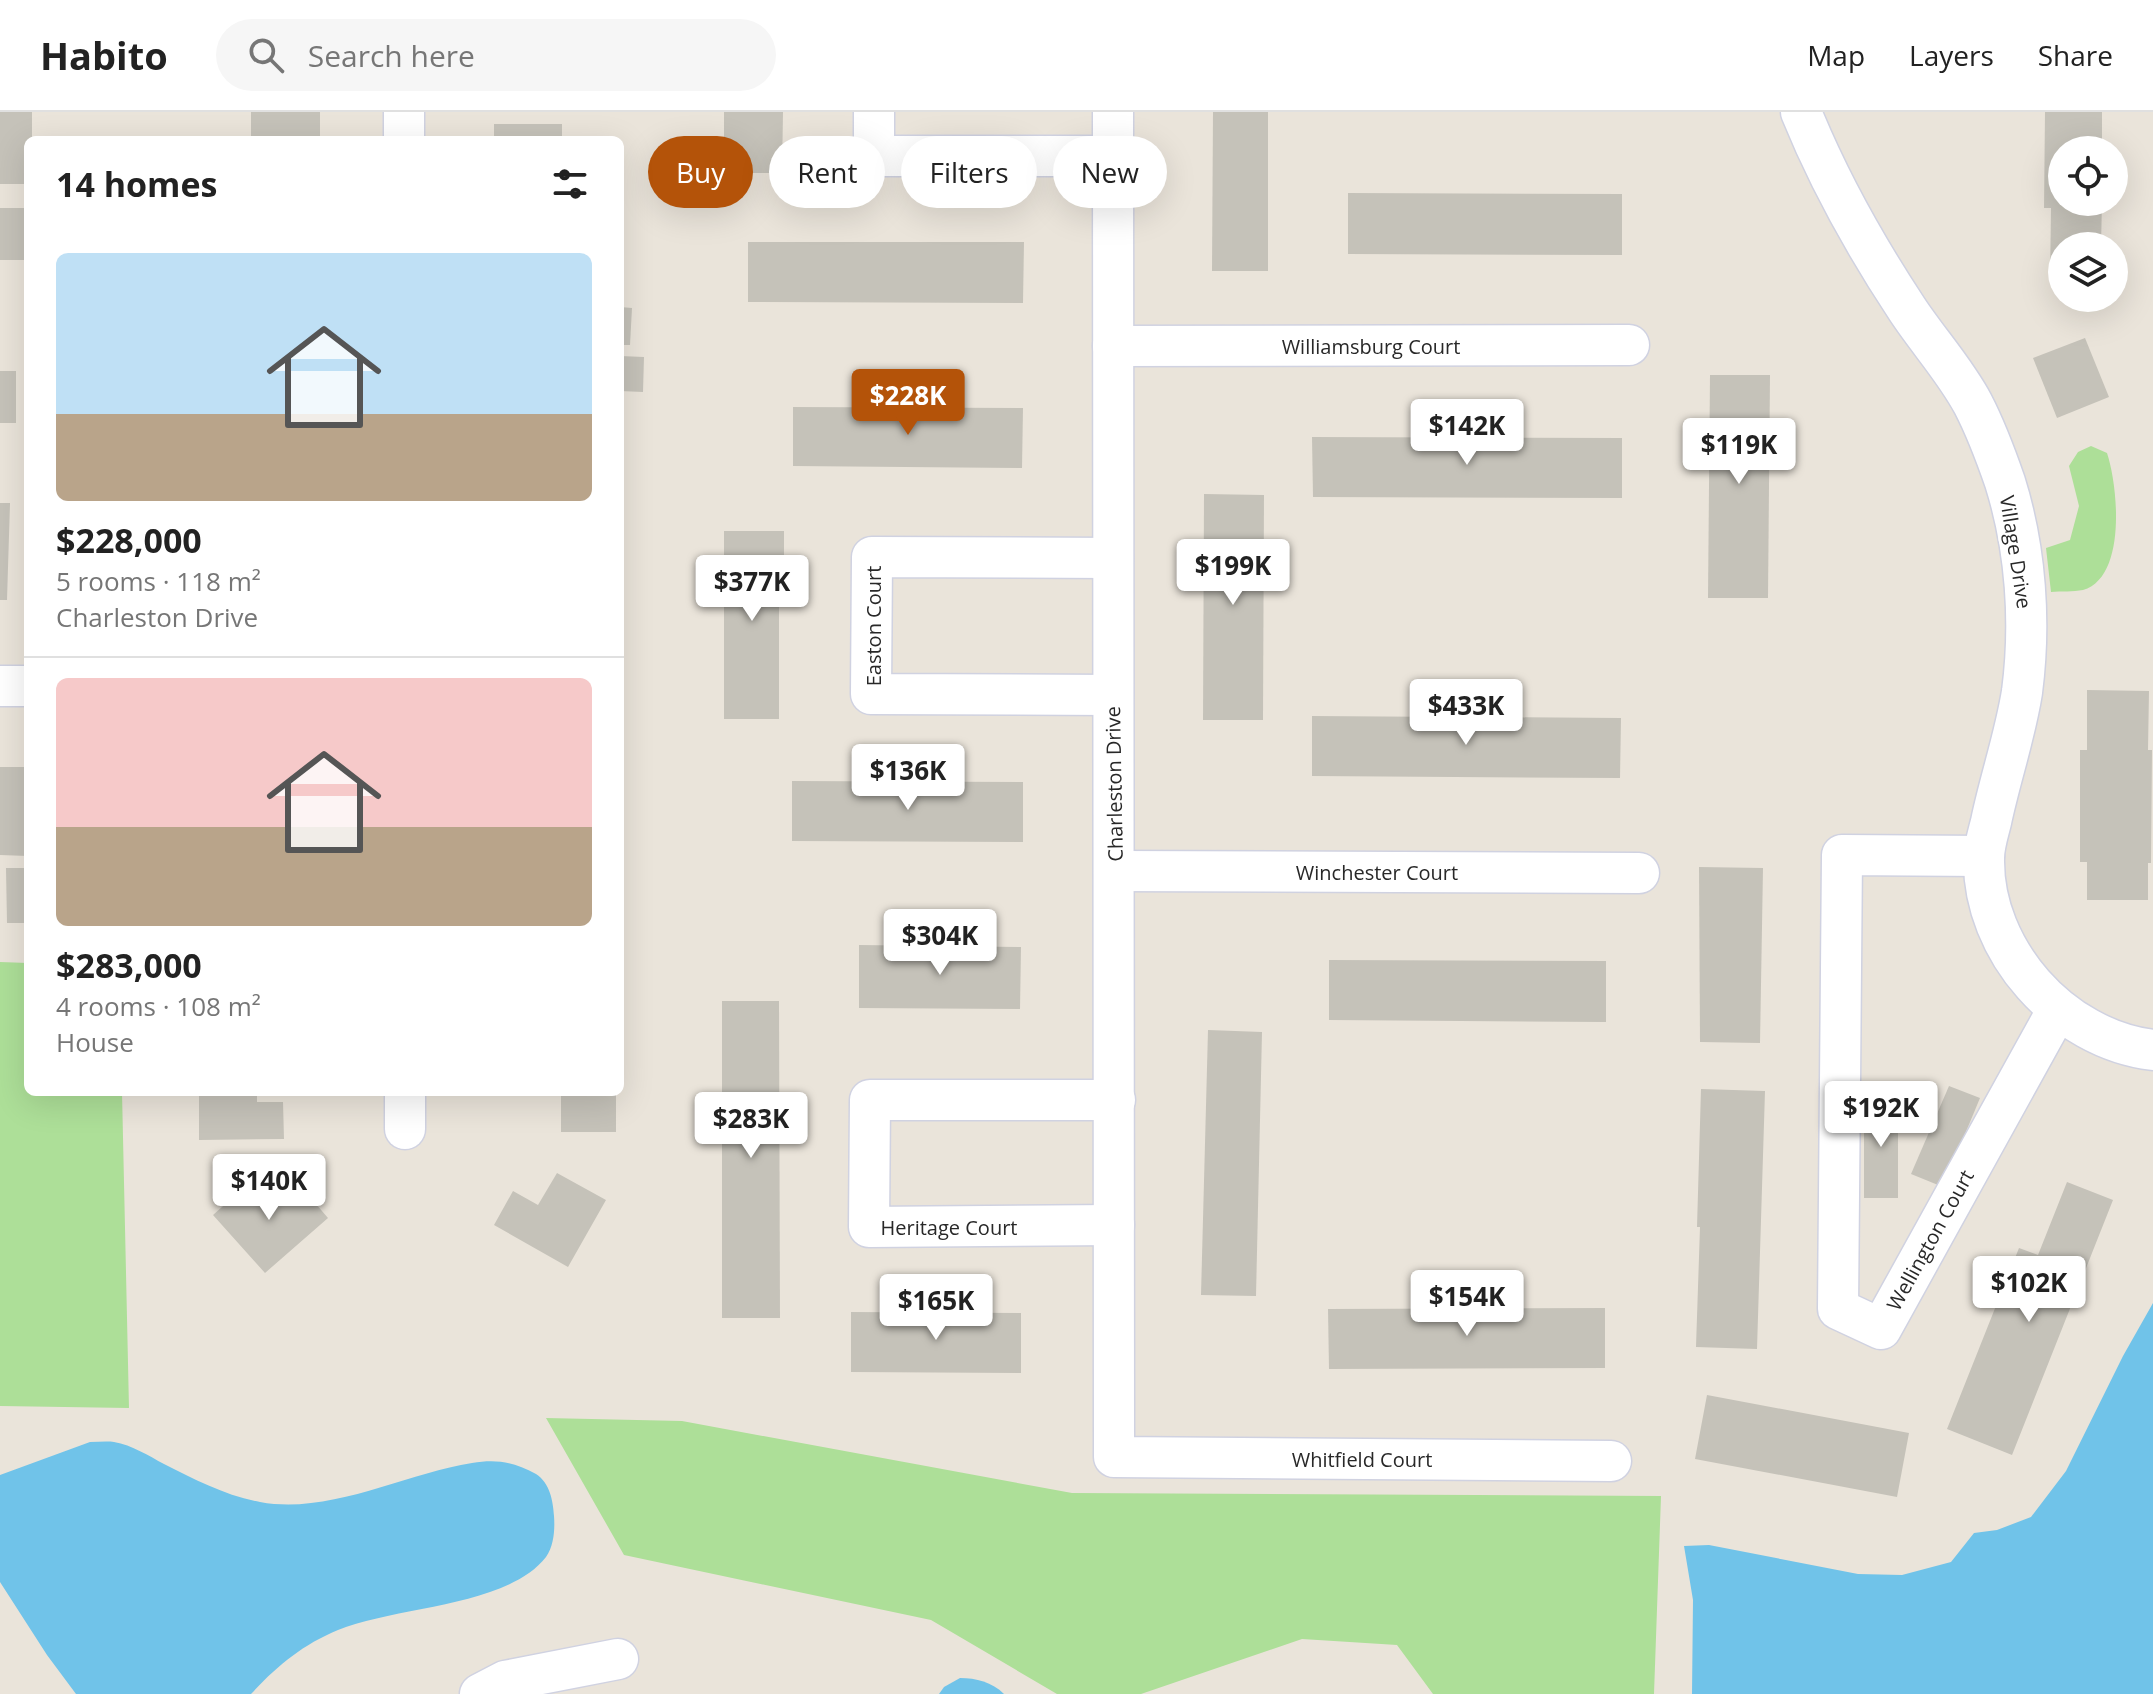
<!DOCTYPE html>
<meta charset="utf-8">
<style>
body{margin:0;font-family:"Open Sans",sans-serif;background:#f6f6f6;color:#222;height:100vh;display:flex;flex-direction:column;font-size:30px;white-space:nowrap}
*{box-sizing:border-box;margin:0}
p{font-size:26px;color:#767676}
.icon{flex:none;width:44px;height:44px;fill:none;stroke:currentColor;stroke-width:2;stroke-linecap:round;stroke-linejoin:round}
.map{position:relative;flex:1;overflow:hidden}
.sheet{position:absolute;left:24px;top:24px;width:600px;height:960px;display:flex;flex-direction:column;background:#fff;border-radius:12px;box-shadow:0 8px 32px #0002}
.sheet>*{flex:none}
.hud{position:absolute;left:648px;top:24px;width:760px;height:72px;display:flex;gap:16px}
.fabs{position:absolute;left:2048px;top:24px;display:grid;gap:16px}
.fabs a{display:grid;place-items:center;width:80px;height:80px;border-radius:50%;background:#fff;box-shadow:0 8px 32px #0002;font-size:40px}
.price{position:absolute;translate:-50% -68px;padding:0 18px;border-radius:8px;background:#fff;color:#222;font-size:26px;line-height:52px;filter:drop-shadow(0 2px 4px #0008)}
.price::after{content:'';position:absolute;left:50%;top:48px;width:24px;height:18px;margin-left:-12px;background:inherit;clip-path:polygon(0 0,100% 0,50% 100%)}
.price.active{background:#b45309;color:#fff}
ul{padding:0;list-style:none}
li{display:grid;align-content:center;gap:16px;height:424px;padding:0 32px}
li+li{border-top:2px solid #e0e0e0}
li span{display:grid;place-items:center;height:248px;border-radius:12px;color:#555}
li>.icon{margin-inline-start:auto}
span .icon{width:144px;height:144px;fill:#fffc;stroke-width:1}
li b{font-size:34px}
h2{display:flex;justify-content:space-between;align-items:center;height:96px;padding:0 32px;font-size:34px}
.pill{padding:0 28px;border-radius:36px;background:#fff;box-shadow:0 8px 32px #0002;font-size:28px;line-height:72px}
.pill.active{background:#b45309;color:#fff}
header{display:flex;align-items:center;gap:48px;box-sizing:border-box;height:112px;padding:0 40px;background:#fff;border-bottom:2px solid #e0e0e0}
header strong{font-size:38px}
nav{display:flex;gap:44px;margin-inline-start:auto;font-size:28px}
.search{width:560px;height:72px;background:#f6f6f6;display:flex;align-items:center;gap:20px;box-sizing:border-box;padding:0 28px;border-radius:44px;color:#767676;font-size:30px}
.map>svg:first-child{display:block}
</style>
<header>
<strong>Habito</strong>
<div class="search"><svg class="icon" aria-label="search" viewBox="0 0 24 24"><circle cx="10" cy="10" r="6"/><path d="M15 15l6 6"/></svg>Search here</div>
<nav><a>Map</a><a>Layers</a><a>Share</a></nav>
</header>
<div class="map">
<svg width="2153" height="1582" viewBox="0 0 2153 1582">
<rect width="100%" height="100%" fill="#eae4da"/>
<g fill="#addf98">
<path d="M2091,334L2107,341C2118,374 2127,465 2083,478C2073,480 2061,479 2051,480L2046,436L2070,428L2079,394L2069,354L2078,340Z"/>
<polygon points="0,850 28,851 28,980 122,980 129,1296 0,1294"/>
<polygon points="546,1306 682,1309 1072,1381 1661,1384 1654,1582 1433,1582 1397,1533 1302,1527 1141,1582 1057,1582 931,1508 624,1443"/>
</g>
<g fill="#70c3e9">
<polygon points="2153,1191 2153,1582 1692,1582 1693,1488 1684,1434 1709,1433 1858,1462 1902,1463 1951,1450 1974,1421 1997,1418 2031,1405 2066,1359 2123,1244"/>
<path d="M90,1330C98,1330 107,1329 114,1330C132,1333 149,1344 164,1352C194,1367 226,1384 260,1390C329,1403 404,1362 472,1351C497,1347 514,1350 536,1362C550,1371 553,1389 554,1404C555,1417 554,1434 546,1445C507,1495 396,1494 338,1518C302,1533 277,1554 251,1582H76L47,1543L0,1470V1363Z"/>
<path d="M960,1566C976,1566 992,1570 1004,1582H939L944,1575Z"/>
</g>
<g fill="#c5c2b9">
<polygon points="0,0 32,0 32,28 28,28 28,72 0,72"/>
<rect x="251" y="0" width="69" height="28"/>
<polygon points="724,0 783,0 782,61 724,61"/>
<polygon points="1213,0 1268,0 1268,159 1212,159"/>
<polygon points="2045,0 2102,0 2102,38 2062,38 2062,90 2102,90 2101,134 2062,134 2062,169 2050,169 2051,96 2044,96"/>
<rect x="494" y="12" width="68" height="16"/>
<polygon points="1348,81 1622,82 1622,143 1348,142"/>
<rect x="0" y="96" width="28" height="52"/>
<polygon points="748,130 1024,130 1023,191 748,190"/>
<polygon points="620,195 632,196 630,233 620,233"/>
<polygon points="2085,226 2109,285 2057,306 2033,246"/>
<polygon points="620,244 644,245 643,280 620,279"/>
<rect x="0" y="259" width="16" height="52"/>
<polygon points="1710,263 1770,263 1768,486 1708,486"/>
<polygon points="793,295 1023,296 1022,356 793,354"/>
<polygon points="1312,325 1622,326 1622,386 1313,385"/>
<polygon points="1204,382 1264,383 1263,608 1203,608"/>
<polygon points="0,391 10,391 7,488 0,488"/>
<polygon points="724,419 784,419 784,476 779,476 779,607 724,607"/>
<polygon points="2087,578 2149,579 2148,638 2152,638 2151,751 2148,751 2148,788 2087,788 2087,750 2080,750 2080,638 2087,638"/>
<polygon points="1312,604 1621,606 1620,666 1312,664"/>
<polygon points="0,655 28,655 28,744 0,743"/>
<rect x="620" y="661" width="3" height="44"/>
<polygon points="792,669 1023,670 1023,730 792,729"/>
<polygon points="1699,755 1763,756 1760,931 1700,930"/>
<polygon points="6,756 28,756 28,811 7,811"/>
<polygon points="859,833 1021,835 1020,897 859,896"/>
<polygon points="1329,848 1606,849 1606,910 1329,908"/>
<polygon points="722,889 779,889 780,1206 722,1206"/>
<polygon points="1208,918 1262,920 1256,1184 1201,1183"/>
<polygon points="1949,974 1980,986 1943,1075 1911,1062"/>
<polygon points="1701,977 1765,979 1757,1237 1696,1235 1700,1115 1697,1115"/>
<polygon points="199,980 257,980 257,990 283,990 284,1027 199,1028"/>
<rect x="561" y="980" width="55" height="40"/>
<polygon points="1898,988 1898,1086 1864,1086 1864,989"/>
<polygon points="557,1061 606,1088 568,1155 494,1113 513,1079 538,1093"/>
<polygon points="258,1063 285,1093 303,1077 328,1106 265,1161 213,1103"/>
<polygon points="2067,1070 2113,1088 2012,1343 1947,1317 2019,1136 2038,1143"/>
<polygon points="1605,1196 1605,1256 1329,1257 1328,1197"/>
<polygon points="851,1200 1021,1201 1021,1261 851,1260"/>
<polygon points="1707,1283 1909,1321 1897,1385 1695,1347"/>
</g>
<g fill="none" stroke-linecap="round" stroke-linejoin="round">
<g stroke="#d0d2e1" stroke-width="43">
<g id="minor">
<polyline points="874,0 874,44 1113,44"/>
<polyline points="1113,0 1114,1345 1611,1349"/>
<path d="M1801,0C1829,69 1866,135 1907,197C1928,229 1955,258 1973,292C1986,317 1996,344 2005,370C2026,437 2031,511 2022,580C2015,624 2000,667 1991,710C1988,722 1984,734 1984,746C1982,838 2061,927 2153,938"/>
<polyline points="404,28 404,0"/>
<polyline points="1113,234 1629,233"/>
<polyline points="1113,446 872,445 871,582 1113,583"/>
<polyline points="0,574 28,574"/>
<polyline points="1984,744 1842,743 1838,1197 1881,1217 2058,897"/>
<polyline points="1115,759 1639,761"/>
<polyline points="405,1017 405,980"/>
<polyline points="1114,1113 869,1115 870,988 1115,988"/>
<polyline points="480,1582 505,1569 618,1547"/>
</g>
</g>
<use href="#minor" stroke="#fff" stroke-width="40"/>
</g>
<g text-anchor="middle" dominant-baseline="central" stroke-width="6" stroke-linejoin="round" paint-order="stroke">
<g font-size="20" fill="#282828" stroke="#fff">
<text x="1371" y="234">Williamsburg Court</text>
<text transform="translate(2016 440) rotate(81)">Village Drive</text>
<text transform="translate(873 514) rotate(-90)">Easton Court</text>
<text transform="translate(1114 672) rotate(-91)">Charleston Drive</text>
<text x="1377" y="760">Winchester Court</text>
<text x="949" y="1115">Heritage Court</text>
<text transform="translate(1930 1128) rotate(-61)">Wellington Court</text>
<text x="1362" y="1347">Whitfield Court</text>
</g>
</g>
</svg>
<div class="fabs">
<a><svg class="icon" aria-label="locate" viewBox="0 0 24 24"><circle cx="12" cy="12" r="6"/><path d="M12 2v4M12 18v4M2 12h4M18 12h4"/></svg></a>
<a><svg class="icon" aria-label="layers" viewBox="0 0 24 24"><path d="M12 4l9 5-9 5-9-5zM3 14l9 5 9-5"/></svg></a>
</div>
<b class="price active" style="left:908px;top:325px">$228K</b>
<b class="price" style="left:1467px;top:355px">$142K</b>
<b class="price" style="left:1739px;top:374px">$119K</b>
<b class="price" style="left:1233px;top:495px">$199K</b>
<b class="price" style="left:752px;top:511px">$377K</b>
<b class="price" style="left:1466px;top:635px">$433K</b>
<b class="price" style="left:908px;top:700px">$136K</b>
<b class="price" style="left:940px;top:865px">$304K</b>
<b class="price" style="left:1881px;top:1037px">$192K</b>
<b class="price" style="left:751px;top:1048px">$283K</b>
<b class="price" style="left:269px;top:1110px">$140K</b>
<b class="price" style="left:2029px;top:1212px">$102K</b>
<b class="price" style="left:1467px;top:1226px">$154K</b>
<b class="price" style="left:936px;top:1230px">$165K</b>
<div class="hud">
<a class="pill active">Buy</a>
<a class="pill">Rent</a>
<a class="pill">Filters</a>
<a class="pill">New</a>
</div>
<section class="sheet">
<h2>14 homes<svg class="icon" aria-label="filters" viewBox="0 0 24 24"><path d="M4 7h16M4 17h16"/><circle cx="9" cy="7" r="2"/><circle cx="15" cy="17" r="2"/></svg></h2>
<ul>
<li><span style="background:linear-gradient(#bfe0f5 65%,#b9a48a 0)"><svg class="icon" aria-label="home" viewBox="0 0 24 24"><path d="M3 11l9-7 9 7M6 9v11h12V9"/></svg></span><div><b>$228,000</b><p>5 rooms · 118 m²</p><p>Charleston Drive</p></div></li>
<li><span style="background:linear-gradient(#f6c9c9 60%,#b9a48a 0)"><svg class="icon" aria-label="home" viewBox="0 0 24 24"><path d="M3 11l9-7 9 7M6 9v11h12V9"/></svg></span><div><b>$283,000</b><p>4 rooms · 108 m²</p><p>House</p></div></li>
</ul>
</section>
</div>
